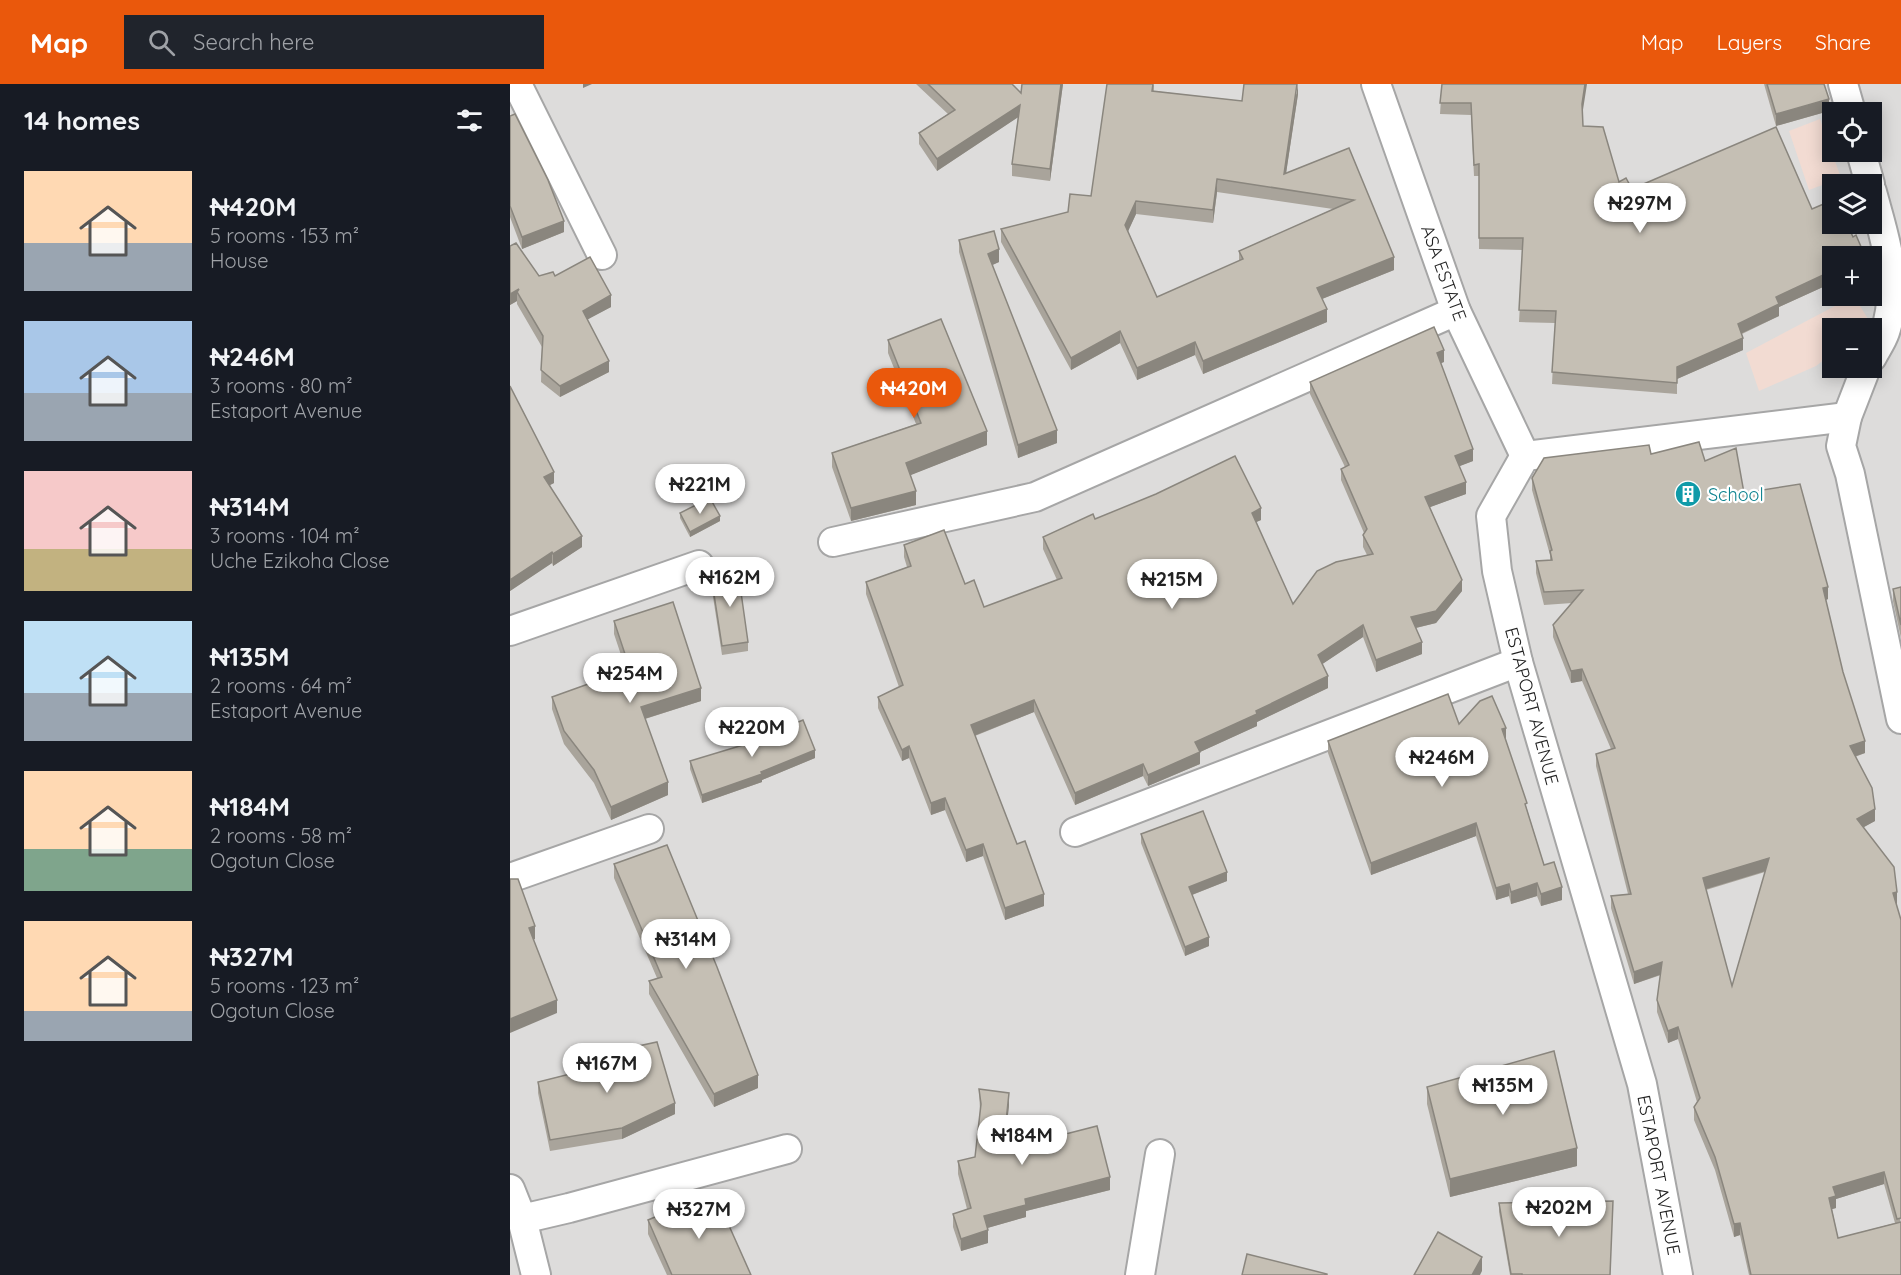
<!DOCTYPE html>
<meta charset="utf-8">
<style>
body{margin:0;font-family:Quicksand,sans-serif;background:#20242c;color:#f1f3f6;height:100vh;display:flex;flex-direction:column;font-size:22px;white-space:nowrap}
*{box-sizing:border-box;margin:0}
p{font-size:20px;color:#9ea1a6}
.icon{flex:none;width:33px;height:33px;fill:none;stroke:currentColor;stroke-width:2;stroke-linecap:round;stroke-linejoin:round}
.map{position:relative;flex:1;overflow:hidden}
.sheet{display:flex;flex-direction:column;background:#171b24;width:510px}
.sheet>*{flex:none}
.controls{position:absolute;left:1312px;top:18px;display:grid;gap:12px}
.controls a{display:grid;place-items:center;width:60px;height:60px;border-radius:0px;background:#171b24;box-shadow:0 3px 15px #0003;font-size:30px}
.price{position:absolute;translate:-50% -51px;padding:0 14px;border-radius:21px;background:#fff;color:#222;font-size:20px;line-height:39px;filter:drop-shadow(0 2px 3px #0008)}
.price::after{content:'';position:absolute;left:50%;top:36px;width:18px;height:14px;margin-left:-9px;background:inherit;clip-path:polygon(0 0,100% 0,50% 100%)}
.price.active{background:#ea580c;color:#fff}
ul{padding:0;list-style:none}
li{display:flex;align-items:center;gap:18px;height:150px;padding:0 24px}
li span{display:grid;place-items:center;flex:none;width:168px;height:120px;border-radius:0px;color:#555}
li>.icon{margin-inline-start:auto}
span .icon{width:72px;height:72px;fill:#fffc;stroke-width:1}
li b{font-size:26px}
h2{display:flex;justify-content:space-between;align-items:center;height:72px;padding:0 24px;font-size:26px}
header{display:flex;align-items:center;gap:36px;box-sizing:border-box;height:84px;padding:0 30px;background:#ea580c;color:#fff}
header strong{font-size:28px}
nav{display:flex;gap:33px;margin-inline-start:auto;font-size:21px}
.search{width:420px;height:54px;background:#20242c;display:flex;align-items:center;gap:15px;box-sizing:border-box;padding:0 21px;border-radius:0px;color:#9ea1a6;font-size:22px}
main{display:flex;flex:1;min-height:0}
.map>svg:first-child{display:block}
</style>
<header>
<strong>Map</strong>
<div class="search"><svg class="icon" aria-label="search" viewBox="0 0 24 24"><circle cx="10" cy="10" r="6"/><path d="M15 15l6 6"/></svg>Search here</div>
<nav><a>Map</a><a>Layers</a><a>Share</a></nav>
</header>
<main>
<section class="sheet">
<h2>14 homes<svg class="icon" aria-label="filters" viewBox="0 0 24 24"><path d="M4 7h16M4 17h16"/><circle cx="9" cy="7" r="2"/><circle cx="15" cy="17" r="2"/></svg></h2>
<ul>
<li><span style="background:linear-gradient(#ffd9b3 60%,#9aa5b1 0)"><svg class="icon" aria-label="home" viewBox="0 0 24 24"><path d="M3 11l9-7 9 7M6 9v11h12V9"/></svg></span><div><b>₦420M</b><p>5 rooms · 153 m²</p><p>House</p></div></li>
<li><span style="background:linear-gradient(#a9c7e8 60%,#9aa5b1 0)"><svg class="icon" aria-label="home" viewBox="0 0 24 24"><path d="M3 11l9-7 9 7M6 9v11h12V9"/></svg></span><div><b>₦246M</b><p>3 rooms · 80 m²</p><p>Estaport Avenue</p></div></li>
<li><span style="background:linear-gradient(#f6c9c9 65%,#c2b280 0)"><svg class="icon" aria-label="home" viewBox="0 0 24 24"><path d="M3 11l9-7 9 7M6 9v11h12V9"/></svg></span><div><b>₦314M</b><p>3 rooms · 104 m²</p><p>Uche Ezikoha Close</p></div></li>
<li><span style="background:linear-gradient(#bfe0f5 60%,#9aa5b1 0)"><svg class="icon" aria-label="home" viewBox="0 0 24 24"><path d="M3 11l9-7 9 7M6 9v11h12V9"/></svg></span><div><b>₦135M</b><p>2 rooms · 64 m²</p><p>Estaport Avenue</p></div></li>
<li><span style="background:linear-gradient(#ffd9b3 65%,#7fa58c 0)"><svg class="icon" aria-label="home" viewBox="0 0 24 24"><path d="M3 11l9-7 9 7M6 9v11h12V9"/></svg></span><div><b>₦184M</b><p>2 rooms · 58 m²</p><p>Ogotun Close</p></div></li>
<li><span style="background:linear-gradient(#ffd9b3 75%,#9aa5b1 0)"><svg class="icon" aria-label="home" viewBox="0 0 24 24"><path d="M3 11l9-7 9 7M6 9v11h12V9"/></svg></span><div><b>₦327M</b><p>5 rooms · 123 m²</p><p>Ogotun Close</p></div></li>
</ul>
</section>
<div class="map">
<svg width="1391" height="1191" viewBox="0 0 1391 1191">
<rect width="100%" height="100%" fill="#f0efe4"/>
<path fill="#dddcdb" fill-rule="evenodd" d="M0,0H1391V1191H0ZM1323,28H1362V68H1323ZM1323,100H1362V140H1323ZM1323,172H1362V212H1323ZM1323,244H1362V284H1323Z"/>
<g fill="#f2dbd2">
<polygon points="1310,35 1331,94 1299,106 1279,47"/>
<polygon points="1344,212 1358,235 1351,244 1323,244 1323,269 1306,282 1249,307 1236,269"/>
</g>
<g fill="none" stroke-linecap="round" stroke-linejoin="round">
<g stroke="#a6a6a6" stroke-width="32">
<g id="minor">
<polyline points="7,0 92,171"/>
<polyline points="866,0 946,227 1015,372"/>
<polyline points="1333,0 1341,28"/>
<polyline points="1351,68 1360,100"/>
<path d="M1362,108C1375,156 1391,199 1375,248C1372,257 1366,265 1362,273"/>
<polyline points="1356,284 1337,333 1331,362 1340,390 1391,635"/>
<polyline points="323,458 525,413 946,227"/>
<polyline points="0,547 189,481"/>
<polyline points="565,748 1008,578"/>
<polyline points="0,794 139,745"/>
<polyline points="0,1105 12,1135 26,1191"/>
<polyline points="12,1135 59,1124 277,1065"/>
<polyline points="630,1191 650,1070"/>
<polyline points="1168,1191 1132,1000 1008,578 987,487 981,432 1015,372 1337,333"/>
</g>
</g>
<use href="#minor" stroke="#fff" stroke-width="28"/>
</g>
<g fill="#a9a49b" fill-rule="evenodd">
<polygon points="406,0 502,0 511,9 553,0 540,97 502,92 502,80 508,33 427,87 409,60 409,49 438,30"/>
<path d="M644,0V7L732,17L788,10L776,89L839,64L884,186L812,215L817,238L693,290L685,271L627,296L610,259L561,286L491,158V145L558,128L581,112ZM707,108L823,125L729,167V177L647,213L618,147L626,130L703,139Z"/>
<polygon points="932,0 1072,30 1073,42 1109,98 1122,105 1302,125 1323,116 1319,217 1313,203 1269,223 1269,232 1232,250 1233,266 1167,295 1167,310 1042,300 1045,239 1009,238 1013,166 969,165 969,92 964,92 961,31 930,30"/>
<polygon points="1254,0 1314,0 1319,27 1266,42"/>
<polygon points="0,32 54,148 12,165 0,133"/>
<polygon points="449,156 489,178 482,181 547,359 508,374 449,168"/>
<polygon points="0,162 29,192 45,192 101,223 77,235 99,288 50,313 31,298 32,263 7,220 7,217 0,221"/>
<polygon points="378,256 477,361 400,391 406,421 341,437 322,383 322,369 406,340 378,269"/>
<polygon points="934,278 931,279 963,377 949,382 956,410 920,423 952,507 926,539 906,544 912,570 866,588 853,553 812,580 818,604 747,638 747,642 690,668 690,680 638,702 633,692 565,721 524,628 465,652 507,760 534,822 495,836 473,772 456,778 435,726 421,731 399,674 392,677 368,624 368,613 389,603 356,510 356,498 397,483 394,473 394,461 455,500 474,523 547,496 533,465 533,453 585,435 751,436 746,438 783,520 857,471 853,463 853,451 854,449 831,396 831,385 835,383 800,310 800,298"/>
<polygon points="0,302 44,399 40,401 72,463 43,482 42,479 0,507"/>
<path d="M1141,370L1195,377L1234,409L1318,515L1316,516L1333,588L1355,669L1345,673L1365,737L1353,743L1387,820L1391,1191H1239L1230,1151L1224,1153L1205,1086L1184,1036V1023L1187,1018L1168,955L1158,959L1147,928V916L1151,891L1124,900L1101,824V812L1118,810L1086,682V670L1101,665L1072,597L1061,599L1043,553V541L1062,519L1034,521L1026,489V477L1040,476V471L1022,406V394ZM1255,788L1222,902L1196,806ZM1374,1100L1385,1139L1328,1154L1322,1125L1326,1124V1115Z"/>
<polygon points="170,429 210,437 180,453 170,434"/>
<polygon points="201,491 238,558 238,567 212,571 201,500"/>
<polygon points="1391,503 1391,554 1383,517 1383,505"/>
<polygon points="104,537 191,617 135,635 158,711 101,736 84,699 54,660 42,625 42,613 116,586 104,550"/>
<polygon points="949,640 996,656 1034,781 1052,816 1031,822 1027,812 1001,820 999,812 986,816 966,752 861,791 818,669 818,657"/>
<polygon points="305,674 252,696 252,698 192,719 180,685 180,677"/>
<polygon points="631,750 717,797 682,811 699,862 675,872 631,759"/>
<polygon points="104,780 248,1004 204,1023 139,910 139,897 147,894 104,794"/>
<polygon points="91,970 165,1030 112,1055 40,1067 28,1009 28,998 91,982"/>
<polygon points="917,1003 1067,1082 940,1113 917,1020"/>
<polygon points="469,1005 499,1021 494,1066 600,1106 516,1127 516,1133 477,1144 478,1159 451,1167 443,1143 443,1130 457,1125 448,1090 448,1077 465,1073 470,1027"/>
<polygon points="989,1119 1100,1191 1000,1191 989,1128"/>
<polygon points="138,1136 241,1191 157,1191 138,1150"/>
</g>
<g fill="#8a867e">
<polygon points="73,0 82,0 73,4"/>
<polygon points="551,0 553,0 540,97 540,85"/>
<polygon points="788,0 788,10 774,103 774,90"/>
<polygon points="1075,0 1077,0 1072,32 1072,20"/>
<polygon points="1319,15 1319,27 1266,42 1266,30"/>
<polygon points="510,21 510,32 427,87 427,75"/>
<polygon points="707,95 707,108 703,139 703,126"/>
<polygon points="626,117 626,130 615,154 615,141"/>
<polygon points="54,137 54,148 12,165 12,153"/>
<polygon points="489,165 489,178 478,183 478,170"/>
<polygon points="884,173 884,186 807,217 807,204"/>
<polygon points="1313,191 1313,203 1269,223 1269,232 1228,251 1228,240 1266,213"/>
<polygon points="1323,203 1323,212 1332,212 1319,217 1319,205"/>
<polygon points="9,205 7,208 7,217 0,221 0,210"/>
<polygon points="101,211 101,223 73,238 73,227"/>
<polygon points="817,225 817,238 693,290 693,277"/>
<polygon points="610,247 610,259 561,286 561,274"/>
<polygon points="1233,254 1233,266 1167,295 1167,310 1167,283"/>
<polygon points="685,258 685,271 627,296 627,284"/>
<polygon points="934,266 934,278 927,281 927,269"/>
<polygon points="99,277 99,288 50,313 50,302"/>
<polygon points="547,346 547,359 508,374 508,361"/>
<polygon points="477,347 477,361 396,393 396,379"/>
<polygon points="963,365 963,377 945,384 945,372"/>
<polygon points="44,388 44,399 34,404 34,393"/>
<polygon points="956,398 956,410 915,425 915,413"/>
<polygon points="406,407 406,421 341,437 341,424"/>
<polygon points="751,424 751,436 742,440 742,429"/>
<polygon points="210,432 210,437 180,453 180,448"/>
<polygon points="72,452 72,463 43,482 43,470"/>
<polygon points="42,468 42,479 0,507 0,496"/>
<polygon points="952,496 952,507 926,539 901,545 901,533"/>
<polygon points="1318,503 1318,515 1313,517 1313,504"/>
<polygon points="853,541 853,553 808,583 808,571"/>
<polygon points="912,558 912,570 866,588 866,576"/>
<polygon points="1072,585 1072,597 1061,599 1061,587"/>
<polygon points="818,592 818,604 747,638 747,642 690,668 690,680 638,702 638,691 685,658 746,627"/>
<polygon points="191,604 191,617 131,636 131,623"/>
<polygon points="524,616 524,628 461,653 461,641"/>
<polygon points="996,644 996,656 992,645"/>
<polygon points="1355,657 1355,669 1340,674 1340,662"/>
<polygon points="399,662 399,674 392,677 392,666"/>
<polygon points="305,666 305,674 252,696 252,698 192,719 192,711"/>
<polygon points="633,680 633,692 565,721 565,709"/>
<polygon points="158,698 158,711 101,736 101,723"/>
<polygon points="435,714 435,726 421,731 421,719"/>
<polygon points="1365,725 1365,737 1347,747 1347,735"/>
<polygon points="966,739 966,752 861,791 861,779"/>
<polygon points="473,760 473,772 456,778 456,766"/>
<polygon points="1259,774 1259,786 1193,806 1193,794"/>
<polygon points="717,788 717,797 679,812 679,803"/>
<polygon points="1027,799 1027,812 1001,820 1001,808"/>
<polygon points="999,800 999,812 986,816 986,804"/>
<polygon points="1052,803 1052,816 1031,822 1031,810"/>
<polygon points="1387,808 1387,820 1383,821 1383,809"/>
<polygon points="534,810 534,822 495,836 495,824"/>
<polygon points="25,842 25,855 19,858 19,844"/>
<polygon points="699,853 699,862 675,872 675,863"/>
<polygon points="1152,878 1152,890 1124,900 1124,888"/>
<polygon points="47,916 47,929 0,949 0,935"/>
<polygon points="1168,943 1168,955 1158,959 1158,947"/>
<polygon points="248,991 248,1004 204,1023 204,1010"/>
<polygon points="499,1009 499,1021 493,1079 493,1066"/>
<polygon points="165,1019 165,1030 112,1055 112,1044"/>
<polygon points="1067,1064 1067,1082 940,1113 940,1095"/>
<polygon points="1374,1088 1374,1100 1326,1115 1326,1124 1319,1126 1319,1114 1323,1103"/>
<polygon points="600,1093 600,1106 516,1127 516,1133 474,1145 474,1132 515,1115"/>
<polygon points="1230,1139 1230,1151 1224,1153 1224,1140"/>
<polygon points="478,1146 478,1159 451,1167 451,1155"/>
<polygon points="972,1173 972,1187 970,1191 962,1191"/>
</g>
<g fill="#c5bfb4" stroke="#8a867e" stroke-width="1.5" fill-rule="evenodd">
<polygon points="418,0 502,0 511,9 512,0 551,0 540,85 502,80 510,21 427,75 409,49 445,26"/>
<path d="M597,0H643L642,7L732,17L734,0H787L774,90L839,64L884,173L807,204L817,225L693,277L685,258L627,284L610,247L561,274L491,145L558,128L560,110L581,112ZM707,95L844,116L729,167L733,175L647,213L615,141L626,117L703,126Z"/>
<polygon points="932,0 1075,0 1072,20 1073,42 1093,43 1109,98 1116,94 1122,105 1266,43 1302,125 1323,116 1323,140 1337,140 1343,153 1346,151 1355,172 1323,172 1323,203 1319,205 1313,191 1266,213 1269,220 1228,240 1233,254 1167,283 1167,299 1042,288 1046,227 1009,226 1013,154 969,154 969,80 964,81 961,19 930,19"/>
<polygon points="1257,0 1314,0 1319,15 1266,30"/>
<polygon points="5,30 38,96 54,137 12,153 0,122 0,32"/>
<polygon points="484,147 489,165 478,170 547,346 508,361 449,156"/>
<polygon points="6,159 29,192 43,188 45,192 80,173 101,211 73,227 99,277 50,302 31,286 33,252 7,208 9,205 0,210 0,162"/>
<polygon points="431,235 477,347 396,379 406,407 341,424 322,369 411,339 378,256"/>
<polygon points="924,243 934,266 927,269 963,365 945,372 956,398 915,413 952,496 926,527 901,533 912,558 866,576 853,541 808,571 818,592 746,627 747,630 685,658 690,668 638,691 633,680 565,709 524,616 461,641 507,760 515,757 534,810 495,824 473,760 456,766 435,714 421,719 399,662 392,666 368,613 393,601 356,498 401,482 394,461 434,446 455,500 464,496 474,523 552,494 533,453 583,430 585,435 646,410 725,372 751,424 742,429 783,520 807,487 826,478 863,470 853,451 857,445 831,385 839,381 800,298"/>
<polygon points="0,302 44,388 34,393 72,452 43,470 42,468 0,496"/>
<path d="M1189,358L1195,377L1226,364L1234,409L1290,400L1318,503L1313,504L1333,588L1355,657L1340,662L1362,704L1365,725L1347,735L1384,783L1387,808L1383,809L1391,836V1134L1387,1135L1374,1088L1323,1103L1326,1112L1319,1114L1328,1154L1391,1138V1191H1241L1230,1139L1224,1140L1205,1073L1184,1023L1190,1014L1168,943L1158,947L1147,916L1152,878L1124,888L1101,812L1121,810L1086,670L1105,664L1072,585L1061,587L1043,541L1073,506L1034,508L1026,477L1042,476L1040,467L1042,466L1022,394L1034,374L1139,361L1141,370ZM1259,774L1222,902L1193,794Z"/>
<polygon points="200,414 210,432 180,448 170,429"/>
<polygon points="228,487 238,558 212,562 201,491"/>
<polygon points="1391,503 1391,541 1383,505"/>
<polygon points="163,518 191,604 131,623 158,698 101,723 84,686 54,647 42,613 120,585 104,537"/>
<polygon points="938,610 949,640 970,617 982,612 996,644 992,645 1017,719 1015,720 1034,781 1044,778 1052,803 1031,810 1027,799 1001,808 999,800 986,804 966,739 861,779 818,657"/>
<polygon points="293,636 305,666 251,688 252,690 192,711 180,677 233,661"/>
<polygon points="693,727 717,788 679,803 699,853 675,863 631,750"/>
<polygon points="157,761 207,883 248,991 204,1010 139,897 152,893 104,780"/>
<polygon points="0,795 8,795 25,842 19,844 47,916 0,935"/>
<polygon points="147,958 165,1019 112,1044 40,1056 28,998 96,981 91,970"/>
<polygon points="1044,967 1067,1064 940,1095 917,1003"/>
<polygon points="469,1005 499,1009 493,1066 587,1042 600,1093 515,1115 516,1121 474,1132 478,1146 451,1155 443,1130 461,1124 448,1077 465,1073 471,1020"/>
<polygon points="204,1108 241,1191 162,1191 138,1136"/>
<polygon points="1103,1117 1100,1191 1012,1191 1012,1190 1001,1190 989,1119"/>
<polygon points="928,1148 972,1173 962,1191 904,1191"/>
<polygon points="737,1170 817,1190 817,1191 732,1191"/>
</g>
<defs>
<g id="building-disc" transform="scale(1.35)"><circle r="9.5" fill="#0f9aa8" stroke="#fff"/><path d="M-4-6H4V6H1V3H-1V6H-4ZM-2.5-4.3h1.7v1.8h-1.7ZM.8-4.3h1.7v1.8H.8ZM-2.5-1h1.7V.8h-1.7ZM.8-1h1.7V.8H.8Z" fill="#fff"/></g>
</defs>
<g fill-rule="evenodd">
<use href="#building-disc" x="1178" y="410"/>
</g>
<g text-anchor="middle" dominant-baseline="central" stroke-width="4.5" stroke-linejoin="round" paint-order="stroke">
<g font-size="18" fill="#1f1f1f" stroke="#fff">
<text transform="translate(934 189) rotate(70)">ASA ESTATE</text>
<text transform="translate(1022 622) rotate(75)">ESTAPORT AVENUE</text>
<text transform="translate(1149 1091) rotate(79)">ESTAPORT AVENUE</text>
</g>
<g font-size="18" fill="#0d838f" stroke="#fff" text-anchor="start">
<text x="1198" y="410">School</text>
</g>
</g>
</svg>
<div class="controls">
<a><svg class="icon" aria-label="locate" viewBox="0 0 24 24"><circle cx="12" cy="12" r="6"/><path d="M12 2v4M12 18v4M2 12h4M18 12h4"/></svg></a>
<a><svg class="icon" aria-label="layers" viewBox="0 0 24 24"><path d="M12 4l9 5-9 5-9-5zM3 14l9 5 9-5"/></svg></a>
<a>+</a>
<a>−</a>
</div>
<b class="price" style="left:1130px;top:150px">₦297M</b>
<b class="price active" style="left:404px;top:335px">₦420M</b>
<b class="price" style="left:190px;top:431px">₦221M</b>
<b class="price" style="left:220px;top:524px">₦162M</b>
<b class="price" style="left:662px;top:526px">₦215M</b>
<b class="price" style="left:120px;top:620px">₦254M</b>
<b class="price" style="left:242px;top:674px">₦220M</b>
<b class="price" style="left:932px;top:704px">₦246M</b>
<b class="price" style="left:176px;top:886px">₦314M</b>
<b class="price" style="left:97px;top:1010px">₦167M</b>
<b class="price" style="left:993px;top:1032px">₦135M</b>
<b class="price" style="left:512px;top:1082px">₦184M</b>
<b class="price" style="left:1049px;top:1154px">₦202M</b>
<b class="price" style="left:189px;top:1156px">₦327M</b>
</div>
</main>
